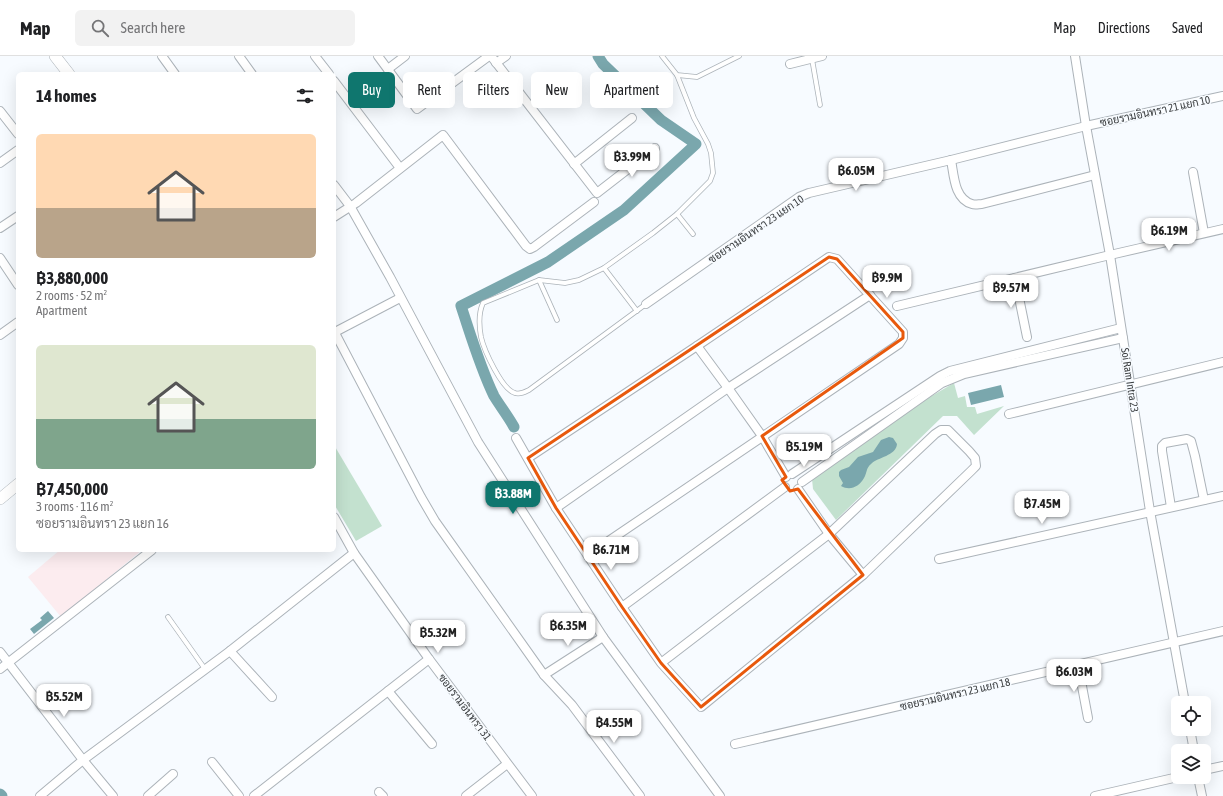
<!DOCTYPE html>
<meta charset="utf-8">
<style>
body{margin:0;font-family:"Asap Condensed",Sarabun,sans-serif;background:#f2f2f2;color:#202124;height:100vh;display:flex;flex-direction:column;font-size:15px;white-space:nowrap}
*{box-sizing:border-box;margin:0}
p{font-size:13px;color:#757577}
.icon{flex:none;width:22px;height:22px;fill:none;stroke:currentColor;stroke-width:2;stroke-linecap:round;stroke-linejoin:round}
.map{position:relative;flex:1;overflow:hidden}
.panel{position:absolute;left:16px;top:16px;width:320px;height:480px;display:flex;flex-direction:column;background:#fff;border-radius:6px;box-shadow:0 4px 16px #0002}
.panel>*{flex:none}
.top-card{position:absolute;left:348px;top:16px;width:380px;height:36px;display:flex;gap:8px}
.tools{position:absolute;left:1171px;top:640px;display:grid;gap:8px}
.tools a{display:grid;place-items:center;width:40px;height:40px;border-radius:6px;background:#fff;box-shadow:0 4px 16px #0002;font-size:20px}
.price{position:absolute;translate:-50% -34px;padding:0 9px;border-radius:8px;background:#fff;color:#222;font-size:13px;line-height:26px;filter:drop-shadow(0 1px 2px #0008)}
.price::after{content:'';position:absolute;left:50%;top:24px;width:12px;height:9px;margin-left:-6px;background:inherit;clip-path:polygon(0 0,100% 0,50% 100%)}
.price.on{background:#0f766e;color:#fff}
ul{padding:0;list-style:none}
li{display:grid;align-content:center;gap:8px;height:212px;padding:0 20px}
li span{display:grid;place-items:center;height:124px;border-radius:6px;color:#555}
li>.icon{margin-inline-start:auto}
span .icon{width:72px;height:72px;fill:#fffc;stroke-width:1}
li b{font-size:17px}
h2{display:flex;justify-content:space-between;align-items:center;height:48px;padding:0 20px;font-size:17px}
.chip{padding:0 14px;border-radius:6px;background:#fff;box-shadow:0 4px 16px #0002;font-size:14px;line-height:36px}
.chip.on{background:#0f766e;color:#fff}
header{display:flex;align-items:center;gap:24px;box-sizing:border-box;height:56px;padding:0 20px;background:#fff;border-bottom:1px solid #e0e0e0}
header strong{font-size:19px}
nav{display:flex;gap:22px;margin-inline-start:auto;font-size:14px}
.search{width:280px;height:36px;background:#f2f2f2;display:flex;align-items:center;gap:10px;box-sizing:border-box;padding:0 14px;border-radius:6px;color:#757577;font-size:15px}
.map>svg:first-child{display:block}
</style>
<header>
<strong>Map</strong>
<div class="search"><svg class="icon" aria-label="search" viewBox="0 0 24 24"><circle cx="10" cy="10" r="6"/><path d="M15 15l6 6"/></svg>Search here</div>
<nav><a>Map</a><a>Directions</a><a>Saved</a></nav>
</header>
<div class="map">
<svg width="1223" height="740" viewBox="0 0 1223 740">
<rect width="100%" height="100%" fill="#f7fbff"/>
<polygon fill="#fcecef" points="60,494 142,494 61,561 28,521"/>
<g fill="#c3e1cf">
<polygon points="954,327 958,342 965,340 967,351 975,351 977,358 1004,350 974,379 957,360 943,360 836,464 813,433 812,423 930,341"/>
<polygon points="334,389 382,470 356,485 334,448"/>
</g>
<g fill="#7aa7ad">
<polygon points="1001,329 1004,341 971,349 968,337"/>
<path d="M889,381L893,382L897,388C896,400 878,401 871,408C866,412 867,417 864,422C859,431 850,435 841,430L843,427L839,420V416L841,414L849,411L858,401L873,396L881,384Z"/>
<polygon points="48,555 54,562 34,578 30,573 42,564 40,562"/>
</g>
<g fill="none" stroke-linecap="round" stroke-linejoin="round">
<g stroke="#7aa7ad" stroke-width="11">
<path d="M514,371C508,360 500,350 494,340C480,311 471,280 461,250L548,206L624,154L696,88L661,64L603,8L598,0"/>
<polyline points="0,738 2,740"/>
</g>
<g stroke="#acb3b9" stroke-width="5.5">
<g id="lane">
<polyline points="662,0 677,19 697,21 739,0"/>
<polyline points="812,3 820,49"/>
<polyline points="677,158 693,178"/>
<polyline points="604,212 637,255"/>
<polyline points="539,224 557,264"/>
<path d="M646,248L529,334C525,336 520,339 515,337C502,334 484,294 481,281C479,270 478,258 483,247L539,224L565,227L579,224L604,212L653,177L677,158L710,125L713,117L711,97L708,88L694,62L677,19"/>
<polyline points="168,561 205,613"/>
</g>
</g>
<g stroke="#acb3b9" stroke-width="10">
<g id="street">
<polyline points="162,0 175,18"/>
<polyline points="239,0 252,18"/>
<polyline points="315,0 329,18"/>
<polyline points="378,0 417,53 489,0"/>
<polyline points="491,0 597,137 655,92"/>
<polyline points="1075,0 1086,70 1110,199 1150,455 1185,647"/>
<polyline points="496,7 506,0"/>
<polyline points="790,8 822,0"/>
<polyline points="388,13 405,0"/>
<polyline points="334,25 400,112"/>
<polyline points="0,55 18,78"/>
<path d="M951,104C954,119 954,143 972,148C975,149 979,148 982,148L1095,119"/>
<polyline points="0,107 18,94"/>
<polyline points="574,108 632,62"/>
<polyline points="1193,116 1204,177"/>
<polyline points="334,129 350,150 390,221 478,386 603,581 720,740"/>
<polyline points="334,161 356,147 443,79 526,190 530,193 534,191 594,146"/>
<polyline points="0,172 18,160"/>
<polyline points="0,202 18,229"/>
<polyline points="1015,222 1027,281"/>
<polyline points="646,248 799,141 809,137 951,104 1086,70 1223,40"/>
<polyline points="897,250 1110,199 1223,173"/>
<polyline points="334,275 421,441 435,465 544,619 572,649 640,740"/>
<polyline points="335,276 400,242"/>
<polyline points="0,279 18,266"/>
<polyline points="697,290 728,332 762,380 786,421"/>
<polyline points="1009,358 1223,306"/>
<polyline points="516,382 556,452 622,551 661,607 701,651 863,519 971,415 976,410 975,402 969,395 948,374 941,374 935,378 829,478 661,607"/>
<polyline points="528,402 697,290 829,201 837,203 903,276 903,282 899,288 588,499"/>
<polyline points="792,418 940,320 950,315 1121,272"/>
<polyline points="802,426 942,327 964,318 1123,282"/>
<polyline points="798,433 829,478 863,519"/>
<polyline points="1171,451 1162,395 1162,390 1165,387 1187,383 1191,385 1195,400 1204,444"/>
<polyline points="556,452 728,332 870,239"/>
<polyline points="334,461 354,497 429,603 532,740"/>
<polyline points="939,503 1223,440"/>
<polyline points="622,551 785,431"/>
<polyline points="230,595 272,641"/>
<polyline points="0,596 83,704 113,740"/>
<polyline points="1078,609 1088,662"/>
<polyline points="0,613 152,494"/>
<polyline points="544,619 603,581"/>
<polyline points="388,635 432,688"/>
<polyline points="1190,673 1194,695"/>
<polyline points="735,688 1223,575"/>
<polyline points="212,706 239,740"/>
<polyline points="1204,714 1223,710"/>
<polyline points="1198,721 1202,740"/>
<polyline points="379,736 383,740"/>
<polyline points="40,740 83,704 230,595 354,497"/>
<polyline points="148,740 173,718"/>
<polyline points="254,740 429,603"/>
<polyline points="466,740 507,708"/>
<polyline points="1095,740 1178,721"/>
</g>
</g>
<g stroke="#acb3b9" stroke-width="12">
<g id="secondary">
<polyline points="55,0 69,18"/>
<polyline points="0,443 18,428"/>
</g>
</g>
<use href="#lane" stroke="#fff" stroke-width="4"/>
<use href="#street" stroke="#fff" stroke-width="8"/>
<use href="#secondary" stroke="#fff" stroke-width="11"/>
</g>
<path fill="none" stroke="#e8590c" stroke-width="3" stroke-linejoin="round" d="M829,201L837,203L903,276V282L762,380L786,421L782,424L790,435L798,433L863,519L701,651L661,607L622,551L556,452L528,402Z"/>
<g text-anchor="middle" dominant-baseline="central" stroke-width="3" stroke-linejoin="round" paint-order="stroke">
<g font-size="11" fill="#3a3d3f" stroke="#f7fbff">
<text transform="translate(1155 55) rotate(-12)">ซอยรามอินทรา 21 แยก 10</text>
<text transform="translate(756 173) rotate(-34)">ซอยรามอินทรา 23 แยก 10</text>
<text transform="translate(1130 324) rotate(81)">Soi Ram Intra 23</text>
<text transform="translate(955 638) rotate(-13)">ซอยรามอินทรา 23 แยก 18</text>
<text transform="translate(465 651) rotate(53)">ซอยรามอินทรา 31</text>
</g>
</g>
</svg>
<div class="tools">
<a><svg class="icon" aria-label="locate" viewBox="0 0 24 24"><circle cx="12" cy="12" r="6"/><path d="M12 2v4M12 18v4M2 12h4M18 12h4"/></svg></a>
<a><svg class="icon" aria-label="layers" viewBox="0 0 24 24"><path d="M12 4l9 5-9 5-9-5zM3 14l9 5 9-5"/></svg></a>
</div>
<b class="price" style="left:632px;top:122px">฿3.99M</b>
<b class="price" style="left:856px;top:136px">฿6.05M</b>
<b class="price" style="left:1169px;top:196px">฿6.19M</b>
<b class="price" style="left:887px;top:243px">฿9.9M</b>
<b class="price" style="left:1011px;top:253px">฿9.57M</b>
<b class="price" style="left:804px;top:412px">฿5.19M</b>
<b class="price on" style="left:513px;top:459px">฿3.88M</b>
<b class="price" style="left:1042px;top:469px">฿7.45M</b>
<b class="price" style="left:611px;top:515px">฿6.71M</b>
<b class="price" style="left:568px;top:591px">฿6.35M</b>
<b class="price" style="left:438px;top:598px">฿5.32M</b>
<b class="price" style="left:1074px;top:637px">฿6.03M</b>
<b class="price" style="left:64px;top:662px">฿5.52M</b>
<b class="price" style="left:614px;top:688px">฿4.55M</b>
<div class="top-card">
<a class="chip on">Buy</a>
<a class="chip">Rent</a>
<a class="chip">Filters</a>
<a class="chip">New</a>
<a class="chip">Apartment</a>
</div>
<section class="panel">
<h2>14 homes<svg class="icon" aria-label="filters" viewBox="0 0 24 24"><path d="M4 7h16M4 17h16"/><circle cx="9" cy="7" r="2"/><circle cx="15" cy="17" r="2"/></svg></h2>
<ul>
<li><span style="background:linear-gradient(#ffd9b3 60%,#b9a48a 0)"><svg class="icon" aria-label="home" viewBox="0 0 24 24"><path d="M3 11l9-7 9 7M6 9v11h12V9"/></svg></span><div><b>฿3,880,000</b><p>2 rooms · 52 m²</p><p>Apartment</p></div></li>
<li><span style="background:linear-gradient(#dfe7d0 60%,#7fa58c 0)"><svg class="icon" aria-label="home" viewBox="0 0 24 24"><path d="M3 11l9-7 9 7M6 9v11h12V9"/></svg></span><div><b>฿7,450,000</b><p>3 rooms · 116 m²</p><p>ซอยรามอินทรา 23 แยก 16</p></div></li>
</ul>
</section>
</div>
